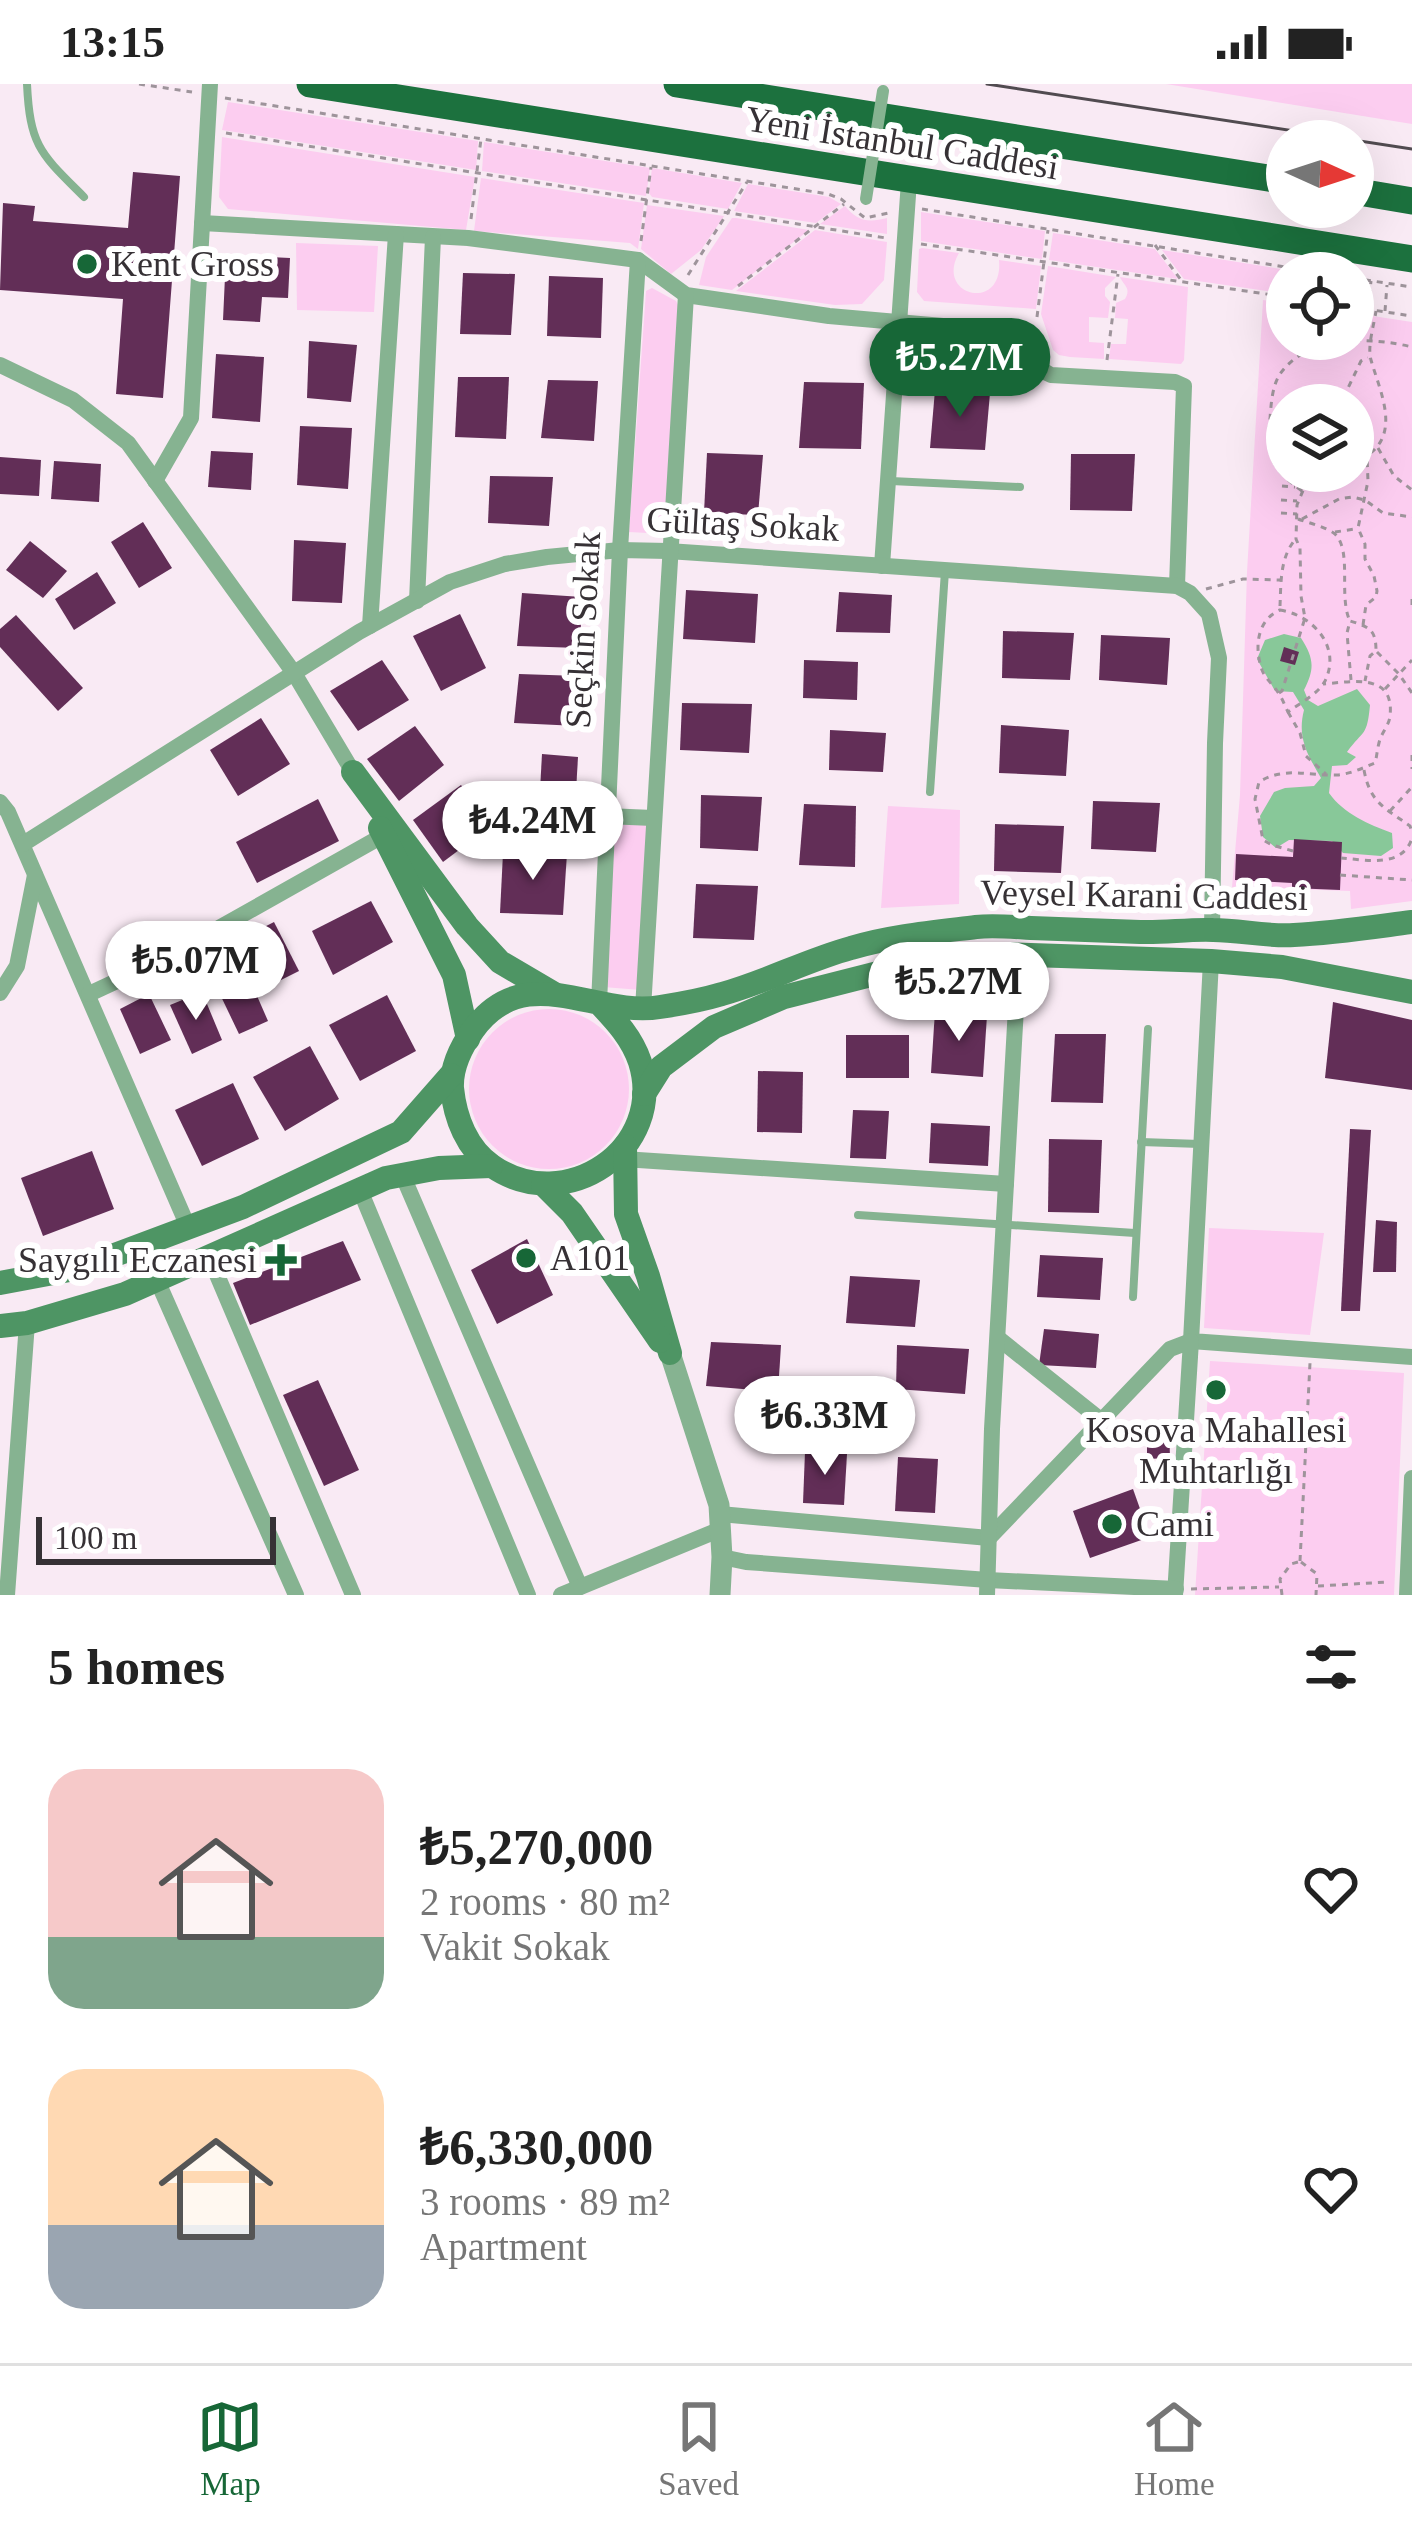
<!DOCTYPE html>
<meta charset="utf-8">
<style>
body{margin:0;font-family:Georgia,serif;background:#f6f6f6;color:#222;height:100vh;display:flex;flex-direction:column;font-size:45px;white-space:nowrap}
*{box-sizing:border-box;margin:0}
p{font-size:39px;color:#767676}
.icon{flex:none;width:66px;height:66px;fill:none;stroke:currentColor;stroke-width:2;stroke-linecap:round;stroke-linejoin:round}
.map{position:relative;height:1511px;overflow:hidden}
.drawer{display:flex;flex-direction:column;background:#fff;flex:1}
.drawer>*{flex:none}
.needle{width:78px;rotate:93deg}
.buttons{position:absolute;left:1266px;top:36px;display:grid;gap:24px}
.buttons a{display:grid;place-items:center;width:108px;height:108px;border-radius:50%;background:#fff;box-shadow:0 12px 48px #0002;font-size:60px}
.scale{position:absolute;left:36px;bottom:30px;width:240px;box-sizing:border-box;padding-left:12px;border:6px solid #363135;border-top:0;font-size:33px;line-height:42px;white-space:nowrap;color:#363135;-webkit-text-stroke:9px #fff;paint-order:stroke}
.price{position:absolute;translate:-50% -102px;padding:0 27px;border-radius:42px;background:#fff;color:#222;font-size:39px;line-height:78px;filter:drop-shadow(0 3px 6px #0008)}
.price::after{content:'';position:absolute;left:50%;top:72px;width:36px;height:27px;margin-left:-18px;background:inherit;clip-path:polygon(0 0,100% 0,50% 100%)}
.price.on{background:#176737;color:#fff}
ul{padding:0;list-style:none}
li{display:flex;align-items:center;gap:36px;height:300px;padding:0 48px}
li span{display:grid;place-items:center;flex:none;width:336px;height:240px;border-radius:36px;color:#555}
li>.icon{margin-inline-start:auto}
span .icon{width:144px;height:144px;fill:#fffc;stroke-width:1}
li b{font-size:51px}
h2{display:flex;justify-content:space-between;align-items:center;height:144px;padding:0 48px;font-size:51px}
.status{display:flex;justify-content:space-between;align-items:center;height:84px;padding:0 60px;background:#fff;direction:ltr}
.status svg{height:33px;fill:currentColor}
.tabs{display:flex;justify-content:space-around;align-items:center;height:168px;border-top:3px solid #e0e0e0;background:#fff;font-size:33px;color:#767676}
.tabs a{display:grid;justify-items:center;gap:6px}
.tabs .on{color:#176737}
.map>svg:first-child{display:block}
</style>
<div class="status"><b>13:15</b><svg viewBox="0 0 49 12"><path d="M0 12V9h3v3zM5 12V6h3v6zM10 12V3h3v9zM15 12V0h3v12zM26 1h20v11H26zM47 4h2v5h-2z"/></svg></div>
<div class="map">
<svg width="1412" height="1511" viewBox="0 0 1412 1511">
<rect width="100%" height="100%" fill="#f9eaf4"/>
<g fill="#fccdf0" fill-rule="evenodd">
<polygon points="1166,0 1412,0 1412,40"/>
<polygon points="228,18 478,57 476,86 222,46"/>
<polygon points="222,53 475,93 466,146 228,125 219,113"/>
<polygon points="484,58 650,84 646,112 482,87"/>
<polygon points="652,84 742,99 728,125 652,113 649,109"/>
<polygon points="481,94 644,119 638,165 630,159 474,147"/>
<polygon points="748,100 829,113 841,120 816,139 734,127"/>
<polygon points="647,121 724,132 701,166 671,190 641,165"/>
<path d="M845,122C857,137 868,139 887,134V150L820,140Z"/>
<polygon points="921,128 1045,147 1042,175 921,157"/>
<polygon points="732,134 736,134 809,146 732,206 699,201 706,173"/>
<polygon points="815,146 887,158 884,196 862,220 835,221 736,207"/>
<polygon points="1053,149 1155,165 1178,195 1049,176"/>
<polygon points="296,159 378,162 374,228 297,226"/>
<path d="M922,164L959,169C934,212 1004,229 999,176L1041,182L1036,225L924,217L917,208L919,165Z"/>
<polygon points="1162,166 1307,189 1287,189 1287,210 1184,195"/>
<polygon points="1048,182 1116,193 1105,204 1105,212 1110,218 1108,234 1089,233 1089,258 1104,259 1104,275 1070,273 1059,271 1053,266 1041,230"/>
<path d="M1120,193L1188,203L1184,276L1181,280L1109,275L1111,260H1126L1128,235L1115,234L1116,219L1125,215C1132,204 1123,201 1120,193Z"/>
<polygon points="652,204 676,217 679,223 666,450 629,448 646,207"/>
<path d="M1263,216L1287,219V255H1353V229L1412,238V817L1351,825L1350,807L1232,803L1240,711L1247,488ZM1287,321H1353V387H1287Z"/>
<polygon points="888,722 960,726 959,820 881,824"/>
<polygon points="613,740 649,741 641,906 603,903"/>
<circle cx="549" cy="1005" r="80"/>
<polygon points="1209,1144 1324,1149 1310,1251 1204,1244"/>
<polygon points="1210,1277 1404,1289 1394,1511 1195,1511"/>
</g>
<path fill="#88c899" d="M1284,550L1301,554C1314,574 1315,585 1304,606L1308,616L1318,622L1357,605L1370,621C1367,653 1364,645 1347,668L1356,673L1347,681L1332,682L1329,709C1344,730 1368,740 1392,749L1393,764L1381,772L1343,769L1332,757L1289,756L1276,764L1263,753L1260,732L1274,708L1285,704L1314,702L1321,694C1307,670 1297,653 1304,626L1293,608L1275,607L1257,575L1265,556Z"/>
<g fill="#622e57">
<polygon points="133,88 180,92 163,314 116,310 123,215 0,206 3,119 35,122 33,137 128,144"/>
<polygon points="226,171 290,174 288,214 262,213 260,238 223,236"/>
<polygon points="463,189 515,190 511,251 460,250"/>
<polygon points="549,192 603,194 601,254 547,252"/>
<polygon points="309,257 357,261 351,318 307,314"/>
<polygon points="216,270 264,273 260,338 212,334"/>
<polygon points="458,293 509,293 506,355 455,353"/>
<polygon points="548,296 598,297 594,357 541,354"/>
<polygon points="804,298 864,299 861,365 799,364"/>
<polygon points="935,306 990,309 985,366 930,364"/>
<polygon points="300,342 352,344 348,405 297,401"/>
<polygon points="211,367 253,369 251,406 208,403"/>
<polygon points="707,369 763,371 758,431 704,429"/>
<polygon points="1071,370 1135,370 1132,427 1070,426"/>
<polygon points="0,373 41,376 39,412 0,410"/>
<polygon points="54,377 101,380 99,418 51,415"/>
<polygon points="490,392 553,393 549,442 488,439"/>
<polygon points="143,438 172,484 139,504 111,458"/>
<polygon points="294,456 346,459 342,519 292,517"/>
<polygon points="30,457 67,487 43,514 6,486"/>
<polygon points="97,488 116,519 74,546 55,515"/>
<polygon points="686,506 758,510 755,559 683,555"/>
<polygon points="839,508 892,511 890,549 836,548"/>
<polygon points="522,509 582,513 580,564 517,562"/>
<polygon points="460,530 486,584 441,607 413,552"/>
<polygon points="16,531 83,604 58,627 0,563 0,545"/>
<polygon points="1003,547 1074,549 1070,596 1002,594"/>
<polygon points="1101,551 1170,554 1167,601 1099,596"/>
<polygon points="1284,563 1299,568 1295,581 1280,577"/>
<polygon points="382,576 409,616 358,647 330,607"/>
<polygon points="804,576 858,578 857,616 803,614"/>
<polygon points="519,590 579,592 578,642 514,639"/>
<polygon points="682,619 752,620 749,669 680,666"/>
<polygon points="261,634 290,680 238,712 210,666"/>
<polygon points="1001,641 1069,646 1066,692 999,689"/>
<polygon points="415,642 444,681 399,717 367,675"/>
<polygon points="830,646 886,649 883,688 829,686"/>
<polygon points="542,670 578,673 575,725 539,724"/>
<polygon points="461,701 491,742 443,778 413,736"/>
<polygon points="701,711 762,713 758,767 700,764"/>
<polygon points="318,715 339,757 257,799 236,758"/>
<polygon points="1093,717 1160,719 1156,768 1091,765"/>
<polygon points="804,720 856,722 855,783 799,781"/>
<polygon points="995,740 1064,742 1061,789 994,787"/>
<polygon points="1294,755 1342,758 1340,806 1292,804 1292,799 1235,796 1236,770 1293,773"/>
<polygon points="503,769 567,769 563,831 500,829"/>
<polygon points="696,800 758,802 754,856 693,854"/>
<polygon points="371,817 393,858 333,891 312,847"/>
<polygon points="274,838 299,887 269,902 245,853"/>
<polygon points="247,889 268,937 239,950 216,902"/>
<polygon points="202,908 222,956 192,970 170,921"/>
<polygon points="149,910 171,956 140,970 120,925"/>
<polygon points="387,911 416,967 360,997 329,941"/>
<polygon points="1333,918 1412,936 1412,1006 1325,994"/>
<polygon points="935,927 987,931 983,993 931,989"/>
<polygon points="1055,950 1106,950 1103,1019 1051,1018"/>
<rect x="846" y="951" width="63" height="43"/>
<polygon points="310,962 339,1015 285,1047 253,993"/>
<polygon points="758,987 803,988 802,1049 757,1048"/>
<polygon points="233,999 259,1055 202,1082 175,1026"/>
<polygon points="853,1026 889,1027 886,1075 850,1074"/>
<polygon points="931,1039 990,1042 988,1082 929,1079"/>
<polygon points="1350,1045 1371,1046 1360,1227 1341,1227"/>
<polygon points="1049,1055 1102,1056 1099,1129 1048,1128"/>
<polygon points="92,1067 114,1125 43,1152 21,1094"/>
<polygon points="1376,1136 1397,1138 1396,1188 1373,1188"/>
<polygon points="527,1155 553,1211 497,1240 471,1186"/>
<polygon points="343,1157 361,1196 250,1241 233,1199"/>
<polygon points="1040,1171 1103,1174 1100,1216 1037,1213"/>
<polygon points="850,1192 920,1196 915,1243 846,1239"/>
<polygon points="1044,1245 1099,1250 1096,1284 1039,1281"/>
<polygon points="711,1258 781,1261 778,1308 706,1302"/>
<polygon points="897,1261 969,1265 965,1310 896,1305"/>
<polygon points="318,1296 359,1386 324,1402 283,1311"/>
<polygon points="1169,1341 1170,1374 1147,1375 1147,1342"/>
<polygon points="805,1368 847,1370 844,1421 803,1419"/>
<polygon points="898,1373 938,1375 935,1429 895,1427"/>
<polygon points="1133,1405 1150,1453 1090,1474 1073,1427"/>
</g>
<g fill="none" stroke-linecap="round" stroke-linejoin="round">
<g stroke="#9e949b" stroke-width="3" stroke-dasharray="6 6" stroke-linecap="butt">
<polyline points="139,0 192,8"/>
<polyline points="225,14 828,110 841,115 865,134 889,129"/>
<polyline points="226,49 886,154"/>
<polyline points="922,125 1323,189"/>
<polyline points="471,135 481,55"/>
<polyline points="641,157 651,83"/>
<polyline points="921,160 1287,213"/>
<polyline points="1155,161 1181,196"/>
<polyline points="688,191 747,98"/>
<polyline points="1353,194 1412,203"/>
<polyline points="738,202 844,120"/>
<polyline points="1353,223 1412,232"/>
<polyline points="1368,224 1371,197"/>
<polyline points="1385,227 1387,201"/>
<polyline points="1037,233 1048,146"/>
<polyline points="1107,276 1118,190"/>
<polyline points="1333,321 1348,304 1361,277 1368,274"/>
<path d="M1353,363L1363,374C1403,352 1380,308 1371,276C1367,263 1374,241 1376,227"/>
<polyline points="1378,364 1394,392 1412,406"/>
<polyline points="1282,402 1295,403"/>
<path d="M1302,407C1272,385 1265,372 1270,335C1271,321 1272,302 1280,290C1308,250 1371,253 1412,263"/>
<polyline points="1281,416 1297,417"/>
<polyline points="1281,429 1297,430"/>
<path d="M1298,435C1309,439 1326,443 1335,450C1352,467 1339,509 1349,535"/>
<polyline points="1302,435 1339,415 1352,413 1365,416 1383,429 1412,433"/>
<polyline points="1335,448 1355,445"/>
<polyline points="1206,505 1243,495 1281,496"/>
<polyline points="1412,515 1412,527"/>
<path d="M1280,522C1281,499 1280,475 1294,457"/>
<path d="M1280,526C1312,531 1342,562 1325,597C1318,610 1300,619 1288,628C1285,622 1283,616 1279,610C1274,601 1266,596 1262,586C1254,563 1257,536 1280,526Z"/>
<polyline points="1363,541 1366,521 1376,513 1377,507 1374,492 1365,475 1365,460 1358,444 1368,397 1367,373"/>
<polyline points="1377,568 1399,590 1412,609"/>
<path d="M1351,596L1347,549L1350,537C1370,543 1376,546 1376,567L1370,572L1365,597"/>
<polyline points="1385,605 1412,576"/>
<polyline points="1279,609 1282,607 1305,534 1301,512 1300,464 1296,455 1297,421 1311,387"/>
<polyline points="1288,628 1300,649 1306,672 1326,690"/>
<polyline points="1412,671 1412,685"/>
<path d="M1364,686C1370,719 1385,724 1410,742L1412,748"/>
<polyline points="1390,727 1412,703"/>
<path d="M1293,767L1272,761L1263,756L1255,715L1259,698C1285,682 1309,692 1337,691C1350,690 1363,684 1375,679C1377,672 1377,666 1379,659C1381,649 1389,642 1390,632C1395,588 1351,598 1323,600"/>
<path d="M1341,774C1367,776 1403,784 1412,754"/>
<polyline points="1340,791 1412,796"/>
<polyline points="1300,1477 1310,1279"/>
<polyline points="1301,1478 1317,1490 1316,1511"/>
<polyline points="1318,1502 1388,1498"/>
<polyline points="1191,1505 1279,1503"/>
<polyline points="1282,1511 1280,1495 1291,1480 1298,1478"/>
</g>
<g stroke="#86b391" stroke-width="8">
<path d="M27,0C30,63 41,70 84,113"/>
<polyline points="891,397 1020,403"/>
<polyline points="930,708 945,487"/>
<polyline points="1141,1058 1200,1060"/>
<polyline points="858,1131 1135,1149"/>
<polyline points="1133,1213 1148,945"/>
</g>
<g stroke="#86b391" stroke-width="16">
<path d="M202,139L468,154L638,176L686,211L829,232L1011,248C1030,262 1028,281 1051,291L1175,298L1184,302L1177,502"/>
<polyline points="0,281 73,316 128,359 294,589 353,688"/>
<polyline points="155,397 191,334 210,0"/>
<polyline points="882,482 909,97"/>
<polyline points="417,517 433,153"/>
<polyline points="370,542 396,150"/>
<polyline points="0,718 8,728 189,1145"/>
<polyline points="606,732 653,734"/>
<polyline points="23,760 359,548 450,498 505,480 547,473 620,466 668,467 1177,502 1190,509 1209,530 1219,574 1215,659 1212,846"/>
<polyline points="1211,877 1191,1257 1412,1273"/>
<polyline points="0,909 17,882 35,791"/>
<polyline points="89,910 162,876 384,751"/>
<polyline points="599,919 620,466 638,176"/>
<polyline points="643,925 686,211"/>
<polyline points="623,1075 1006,1100"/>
<polyline points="402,1090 580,1503"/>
<polyline points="360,1106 528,1511"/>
<polyline points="209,1172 353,1511"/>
<polyline points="157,1196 296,1511"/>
<polyline points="998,1254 1102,1337"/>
<polyline points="720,1430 989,1454 1170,1265 1191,1257 1175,1511"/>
<polyline points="722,1473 746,1478 988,1496 1176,1505"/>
<polyline points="7,1511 27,1239"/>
<polyline points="561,1511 721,1445"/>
<polyline points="987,1511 992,1345 1019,871"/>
<polyline points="1407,1511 1412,1394"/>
</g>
<polyline stroke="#86b391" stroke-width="21" points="670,1269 719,1421 722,1473 720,1511"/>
<g stroke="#4e9564" stroke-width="24">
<polyline points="353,688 467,842 500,878 553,909"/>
<polyline points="380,744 454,891 468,955"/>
<path d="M599,919C616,937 632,954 640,978C667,1065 565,1133 492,1082C467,1065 455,1034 452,1004C451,983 461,963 473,946C525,874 595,934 660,923C680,920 702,916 722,910C766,898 807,876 851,864C890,852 935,848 976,843C994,841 1013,843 1031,844C1067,845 1104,847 1140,848C1164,849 1188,845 1213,846C1240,846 1267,853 1294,851C1334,849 1373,843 1412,838"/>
<polyline points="644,1010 661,983 714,943 784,913 906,882 1001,870 1211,877 1282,883 1412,908"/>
<polyline points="625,1062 626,1130 648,1192 670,1269"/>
<polyline points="543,1100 572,1129 660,1257"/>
<polyline points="0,1199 80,1184 243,1123 401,1048 451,991"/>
<polyline points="0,1242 27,1239 125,1210 386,1094 439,1084 491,1082"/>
</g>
<g stroke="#1c713e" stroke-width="27">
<polyline points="310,0 1412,175"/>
<polyline points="677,0 1287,97"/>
<polyline points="1353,107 1412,117"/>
</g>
<polyline stroke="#514b50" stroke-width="3" points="987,0 1412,65"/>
<polyline stroke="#86b391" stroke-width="12" points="866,115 883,7"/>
</g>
<g fill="#176737" stroke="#fff" stroke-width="4.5">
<circle cx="87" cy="180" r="12"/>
<circle cx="526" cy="1174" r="12"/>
<path d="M275 1158h12v12h12v12h-12v12h-12v-12h-12v-12h12z"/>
<circle cx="1216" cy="1306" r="12"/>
<circle cx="1112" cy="1440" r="12"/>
</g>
<g text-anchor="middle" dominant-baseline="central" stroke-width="12" stroke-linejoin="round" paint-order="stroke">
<g font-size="36" fill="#363135" stroke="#fff">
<text transform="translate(902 59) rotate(9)">Yeni İstanbul Caddesi</text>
<text transform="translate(743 440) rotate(3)">Gültaş Sokak</text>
<text transform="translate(583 546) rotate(-87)">Seçkin Sokak</text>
<text transform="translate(1144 811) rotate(1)">Veysel Karani Caddesi</text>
</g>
<g font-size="36" fill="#363135" stroke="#fff" text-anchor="start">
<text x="111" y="180">Kent Gross</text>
<text x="550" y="1174">A101</text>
<text x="257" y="1176" text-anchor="end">Saygılı Eczanesi</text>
<text x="1216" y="1346" text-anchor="middle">Kosova Mahallesi<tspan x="1216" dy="41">Muhtarlığı</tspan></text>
<text x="1136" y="1440">Cami</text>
</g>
</g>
</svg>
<div class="buttons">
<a><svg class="needle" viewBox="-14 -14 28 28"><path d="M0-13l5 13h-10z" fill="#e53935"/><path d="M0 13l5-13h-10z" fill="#767676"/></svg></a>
<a><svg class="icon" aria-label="locate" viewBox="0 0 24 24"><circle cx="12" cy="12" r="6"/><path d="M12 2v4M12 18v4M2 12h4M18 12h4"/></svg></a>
<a><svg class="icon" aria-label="layers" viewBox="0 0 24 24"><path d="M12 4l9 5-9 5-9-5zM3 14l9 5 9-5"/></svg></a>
</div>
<div class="scale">100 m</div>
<b class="price on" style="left:960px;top:336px">₺5.27M</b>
<b class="price" style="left:533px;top:799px">₺4.24M</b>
<b class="price" style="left:196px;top:939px">₺5.07M</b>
<b class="price" style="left:959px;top:960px">₺5.27M</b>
<b class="price" style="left:825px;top:1394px">₺6.33M</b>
</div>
<section class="drawer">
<h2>5 homes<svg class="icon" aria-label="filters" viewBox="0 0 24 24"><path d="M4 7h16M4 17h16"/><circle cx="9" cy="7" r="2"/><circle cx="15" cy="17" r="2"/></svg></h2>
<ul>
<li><span style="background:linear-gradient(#f6c9c9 70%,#7fa58c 0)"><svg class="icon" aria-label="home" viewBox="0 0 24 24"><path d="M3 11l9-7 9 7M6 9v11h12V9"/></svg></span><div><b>₺5,270,000</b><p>2 rooms · 80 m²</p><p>Vakit Sokak</p></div><svg class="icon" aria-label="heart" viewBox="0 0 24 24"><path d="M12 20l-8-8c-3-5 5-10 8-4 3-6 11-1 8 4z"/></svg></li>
<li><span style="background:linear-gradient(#ffd9b3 65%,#9aa5b1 0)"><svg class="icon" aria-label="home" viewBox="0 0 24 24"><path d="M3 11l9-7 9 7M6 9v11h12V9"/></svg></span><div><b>₺6,330,000</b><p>3 rooms · 89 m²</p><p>Apartment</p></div><svg class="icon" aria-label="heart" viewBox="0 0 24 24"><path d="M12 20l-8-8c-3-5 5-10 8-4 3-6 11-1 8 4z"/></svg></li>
</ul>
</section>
<nav class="tabs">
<a class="on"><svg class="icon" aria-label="map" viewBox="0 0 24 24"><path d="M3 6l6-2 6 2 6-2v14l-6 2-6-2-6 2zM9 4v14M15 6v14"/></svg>Map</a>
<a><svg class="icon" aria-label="saved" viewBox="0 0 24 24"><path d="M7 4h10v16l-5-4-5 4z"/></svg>Saved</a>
<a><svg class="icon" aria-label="home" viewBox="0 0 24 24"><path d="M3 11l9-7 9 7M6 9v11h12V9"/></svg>Home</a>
</nav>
